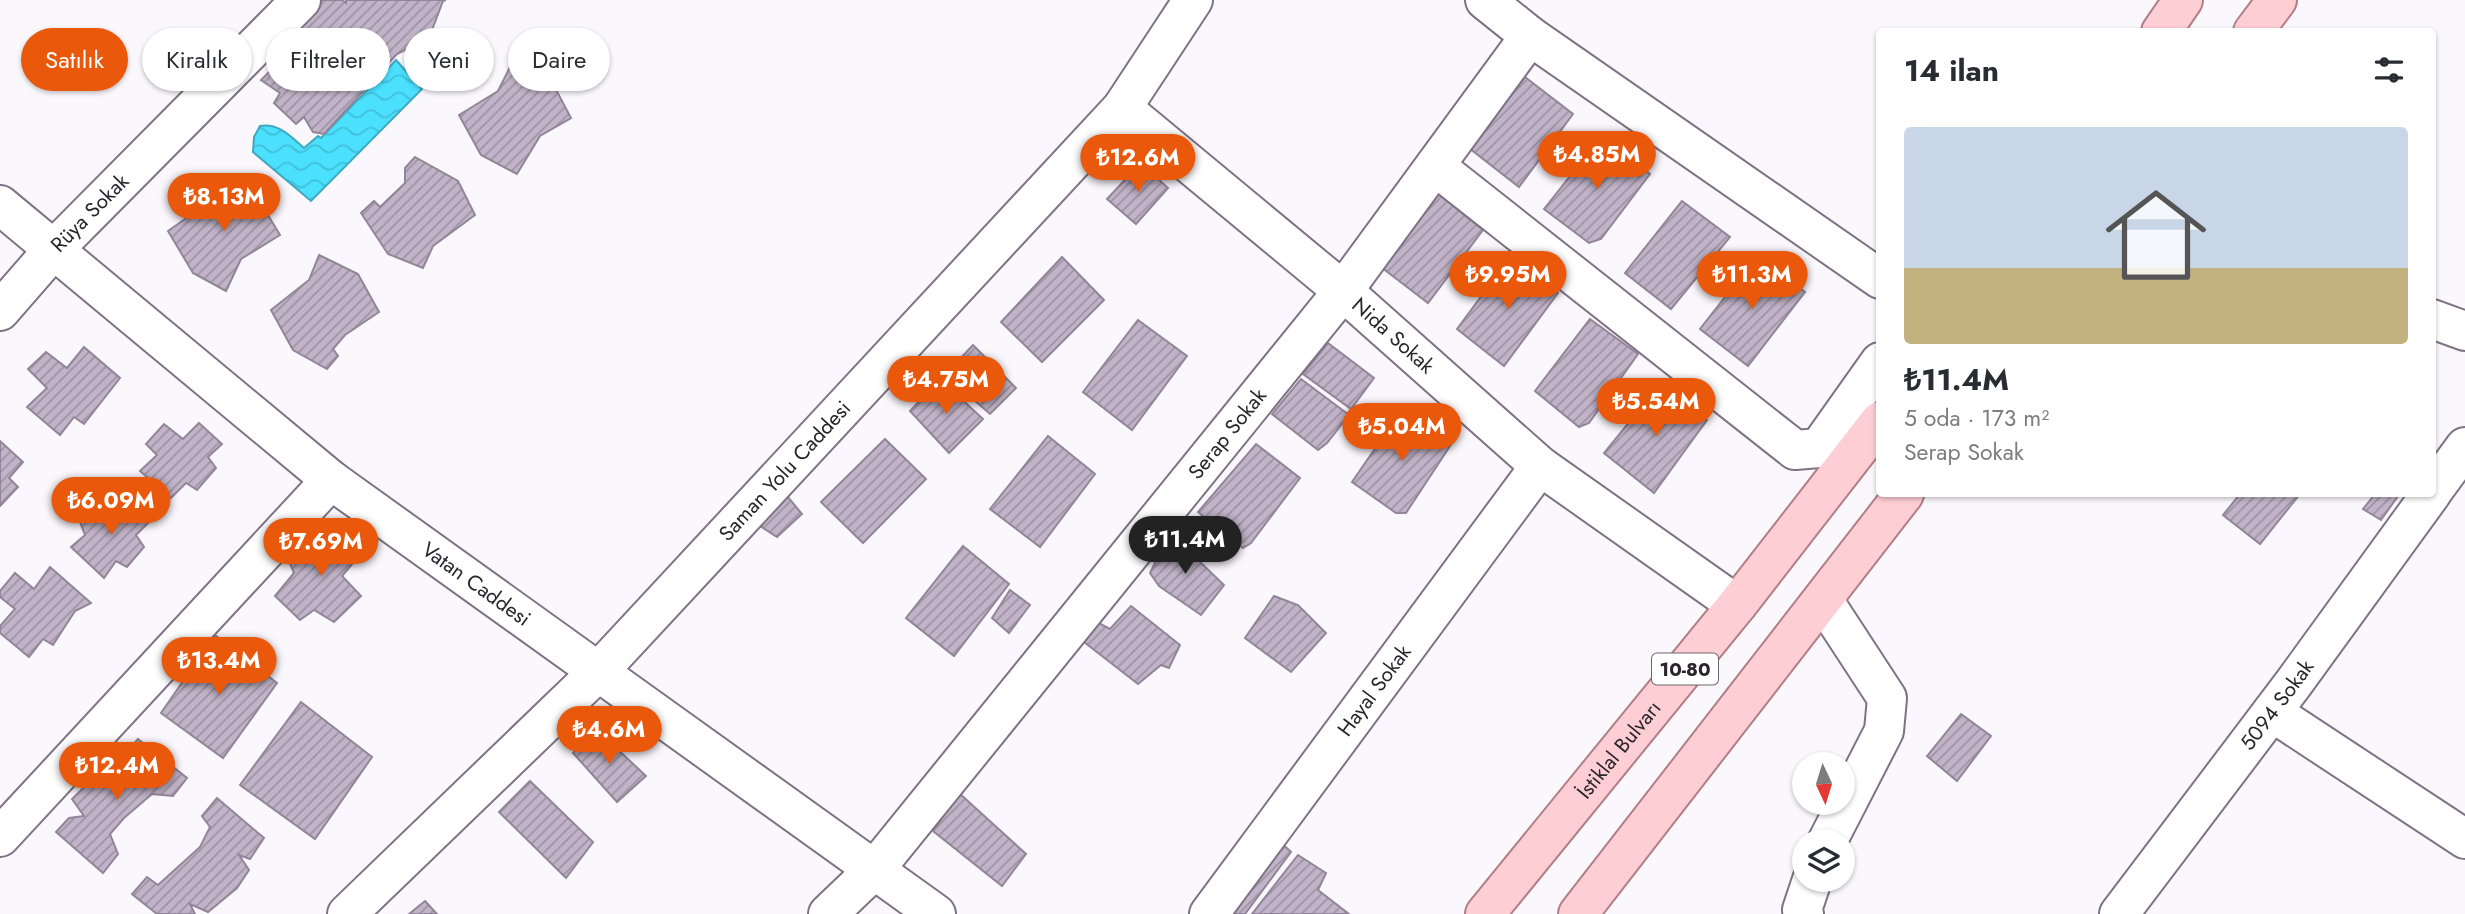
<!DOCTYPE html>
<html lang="tr">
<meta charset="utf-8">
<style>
body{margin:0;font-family:Jost,sans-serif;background:#f7f7f7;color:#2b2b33;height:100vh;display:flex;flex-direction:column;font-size:26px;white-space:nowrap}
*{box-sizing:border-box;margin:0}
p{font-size:23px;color:#7c7c81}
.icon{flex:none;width:38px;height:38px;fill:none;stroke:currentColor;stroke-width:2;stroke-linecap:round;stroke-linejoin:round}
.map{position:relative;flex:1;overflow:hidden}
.sheet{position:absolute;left:1876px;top:28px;width:560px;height:469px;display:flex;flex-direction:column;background:#fff;border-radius:7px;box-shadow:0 2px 5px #0004}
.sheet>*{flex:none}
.hud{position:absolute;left:21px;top:28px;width:665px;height:63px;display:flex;gap:14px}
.needle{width:46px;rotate:176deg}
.fabs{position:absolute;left:1792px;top:752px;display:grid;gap:14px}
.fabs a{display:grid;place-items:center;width:63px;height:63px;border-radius:50%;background:#fff;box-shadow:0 2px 5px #0004;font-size:35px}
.price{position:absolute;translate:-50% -60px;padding:0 16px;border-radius:24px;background:#ea580c;color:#fff;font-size:23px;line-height:46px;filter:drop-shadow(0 2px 4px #0008)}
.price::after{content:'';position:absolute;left:50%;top:42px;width:21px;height:16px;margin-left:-10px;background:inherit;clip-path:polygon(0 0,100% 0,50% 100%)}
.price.on{background:#222;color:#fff}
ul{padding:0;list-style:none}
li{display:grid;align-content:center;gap:14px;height:371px;padding:0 28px}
li span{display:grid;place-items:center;height:217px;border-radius:7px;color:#555}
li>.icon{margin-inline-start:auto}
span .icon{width:126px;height:126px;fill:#fffc;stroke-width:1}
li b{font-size:30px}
h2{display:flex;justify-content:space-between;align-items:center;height:84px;padding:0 28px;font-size:30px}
.tag{padding:0 24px;border-radius:32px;background:#fff;box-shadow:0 2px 5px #0004;font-size:24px;line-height:63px}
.tag.on{background:#ea580c;color:#fff}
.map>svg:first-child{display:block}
</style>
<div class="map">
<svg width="2465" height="914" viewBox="0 0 2465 914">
<defs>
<pattern id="water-waves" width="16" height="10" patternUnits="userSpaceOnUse" patternTransform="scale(1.75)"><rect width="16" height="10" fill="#4ae0fe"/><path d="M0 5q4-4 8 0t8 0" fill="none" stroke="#41c0da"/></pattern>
<pattern id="building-hatch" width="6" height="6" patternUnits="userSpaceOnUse" patternTransform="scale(1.75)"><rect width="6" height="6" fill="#c2b4c8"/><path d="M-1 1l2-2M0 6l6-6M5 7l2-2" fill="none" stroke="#9e92a3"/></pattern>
</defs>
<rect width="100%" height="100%" fill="#fbf8fd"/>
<path fill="url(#water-waves)" stroke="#40a8bf" stroke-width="2" d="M396,60L422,89L311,201L253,152L254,137L260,126C279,123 290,136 304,148L318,136L321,138Z"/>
<g fill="url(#building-hatch)" stroke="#938599" stroke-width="2">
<polygon points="309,0 342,0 346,3 346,0 446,0 443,1 429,38 397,54 324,134 313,132 304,117 296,124 274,103 280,93 261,80 278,63 263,46"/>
<polygon points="513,61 552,82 571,118 540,136 517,174 481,155 459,115 498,91"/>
<polygon points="1525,77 1573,114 1519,187 1469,148"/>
<polygon points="1602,136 1650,174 1601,239 1589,243 1544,209"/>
<polygon points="415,157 458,181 475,215 433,246 423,268 388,254 361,213 374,201 380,207 405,183 405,168"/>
<polygon points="1141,163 1168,188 1136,224 1107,199"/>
<polygon points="219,177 254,192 280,235 241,259 226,291 193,273 168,231 215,198"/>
<polygon points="1436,192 1483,230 1428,303 1381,267"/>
<polygon points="1682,201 1730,237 1671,309 1625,273"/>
<polygon points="319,255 358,274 379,312 345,335 333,349 338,356 327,369 293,350 271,310 309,280"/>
<polygon points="1511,256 1558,293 1504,366 1457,329"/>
<polygon points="1757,256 1805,292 1748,366 1700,329"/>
<polygon points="1062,257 1104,300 1042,362 1001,322"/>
<polygon points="1590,319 1638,354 1589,423 1579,427 1535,391"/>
<polygon points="1138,320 1187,356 1132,430 1083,392"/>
<polygon points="1328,343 1374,378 1351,409 1303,374"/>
<polygon points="973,345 1016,388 990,414 945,375"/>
<polygon points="84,347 120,378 84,424 74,417 60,435 27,407 47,388 28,369 46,352 67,368"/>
<polygon points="940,379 983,419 949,453 910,411"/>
<polygon points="1301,379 1349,415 1327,443 1318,450 1272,414"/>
<polygon points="1661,383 1707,420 1654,493 1604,453"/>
<polygon points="1403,408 1452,443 1406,513 1396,513 1352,482"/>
<polygon points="199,423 222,444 208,457 216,468 197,490 186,483 171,498 140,471 157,455 146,444 164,424 183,439"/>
<polygon points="1048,436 1095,474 1040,547 990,509"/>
<polygon points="885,439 926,479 863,543 821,502"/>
<polygon points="0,441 23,462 9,478 18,487 0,506"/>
<polygon points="1256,444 1300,478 1251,543 1243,548 1198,512"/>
<polygon points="2240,494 2300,494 2260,544 2223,515"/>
<polygon points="2375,494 2398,496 2381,520 2363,509"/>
<polygon points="787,496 802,514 777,537 757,524"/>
<polygon points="128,499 151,520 136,535 144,547 127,567 116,561 104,578 71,547 85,535 80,522 96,502 114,517"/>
<polygon points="326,523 359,556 342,576 361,596 334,622 314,610 300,620 275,596 294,573 289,561"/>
<polygon points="1170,533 1224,585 1201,615 1159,586 1150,573"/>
<polygon points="963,546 1009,584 954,656 906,618"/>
<polygon points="50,567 91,603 75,611 53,645 43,639 29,657 0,633 0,626 15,609 0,597 0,591 15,573 34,589"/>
<polygon points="1010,590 1030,605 1009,633 992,618"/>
<polygon points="1274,596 1298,605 1326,633 1291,672 1245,638"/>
<polygon points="1131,606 1180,645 1169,668 1161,665 1138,684 1084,642 1097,622 1110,629"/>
<polygon points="215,635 277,683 223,758 161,713"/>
<polygon points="301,702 372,757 315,839 240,785"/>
<polygon points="1961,714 1991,736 1957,781 1927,756"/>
<polygon points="596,729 646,776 617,802 573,753"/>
<polygon points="138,739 187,778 173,796 152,794 124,818 110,834 118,854 103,873 56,832 69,818 84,816 72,799 108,763 129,768 125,754"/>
<polygon points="530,781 593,842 566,878 499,812"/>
<polygon points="959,793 1026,854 1002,886 933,831"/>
<polygon points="217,798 264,838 250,859 239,855 249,870 237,888 208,912 190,904 195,914 157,914 132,894 147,877 158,885 200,847 210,827 202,816"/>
<polygon points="1279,841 1291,852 1245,914 1214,914"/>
<polygon points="1298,855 1326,873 1318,890 1349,914 1252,914"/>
<polygon points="425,901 437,914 409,914"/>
</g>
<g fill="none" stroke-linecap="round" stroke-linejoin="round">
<g stroke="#7f7285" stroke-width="42">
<g id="minor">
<polyline points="1485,0 1530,36 1880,279"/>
<path id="s1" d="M1122,108L1343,291L1540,466L1737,605"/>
<polyline points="1435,166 1795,450 1819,448 1880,362"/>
<path id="s2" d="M0,205L331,480L936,914"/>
<path id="s3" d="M0,311L54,249L301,0"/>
<polyline points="2432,319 2465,331"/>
<polyline points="2432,492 2465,447"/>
<polyline points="1823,600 1887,698 1884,731 1827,842"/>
<polyline points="2272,712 2465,839"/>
<polyline points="0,837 331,480"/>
<path id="s4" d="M347,914L598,672L1122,108L1193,0"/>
<path id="s5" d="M828,914L875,869L1343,291L1530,36"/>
<path id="s6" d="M1209,914L1540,466"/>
<polyline points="1804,914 1802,910 1812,880"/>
<path id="s7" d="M2119,914L2293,684L2431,494"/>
</g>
</g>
<g stroke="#b27e86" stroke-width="42">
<g id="major">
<polyline points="2161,32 2183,0"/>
<polyline points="2253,32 2277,0"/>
<path id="s8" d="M1485,914L1737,605L1880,421"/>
<polyline points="1578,914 1904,494"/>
</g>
</g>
<use href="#minor" stroke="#fff" stroke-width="38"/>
<use href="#major" stroke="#fdced4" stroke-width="38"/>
</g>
<g text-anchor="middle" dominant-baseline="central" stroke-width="6" stroke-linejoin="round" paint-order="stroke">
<rect fill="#fff" stroke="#6a666b" stroke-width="2" x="1652" y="653.5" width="66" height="31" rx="5"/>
<g font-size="19" font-weight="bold" fill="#2a242c">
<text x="1685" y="669">10-80</text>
</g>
<g font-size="21" fill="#2a242c" stroke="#fff">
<text stroke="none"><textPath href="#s3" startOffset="133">Rüya Sokak</textPath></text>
<text stroke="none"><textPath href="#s1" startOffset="354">Nida Sokak</textPath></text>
<text stroke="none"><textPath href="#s5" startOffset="625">Serap Sokak</textPath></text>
<text stroke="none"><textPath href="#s4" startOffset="623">Saman Yolu Caddesi</textPath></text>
<text stroke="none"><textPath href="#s2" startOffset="609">Vatan Caddesi</textPath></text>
<text stroke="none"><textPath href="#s6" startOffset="278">Hayal Sokak</textPath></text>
<text stroke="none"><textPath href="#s7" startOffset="262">5094 Sokak</textPath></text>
<text stroke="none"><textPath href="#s8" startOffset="212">İstiklal Bulvarı</textPath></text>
</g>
</g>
</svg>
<div class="fabs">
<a><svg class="needle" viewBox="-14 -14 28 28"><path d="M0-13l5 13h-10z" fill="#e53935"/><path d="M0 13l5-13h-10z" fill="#7c7c81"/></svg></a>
<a><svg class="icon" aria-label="layers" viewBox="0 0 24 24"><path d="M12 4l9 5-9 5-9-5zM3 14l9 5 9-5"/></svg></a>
</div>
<b class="price" style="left:1597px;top:191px">₺4.85M</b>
<b class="price" style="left:1138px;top:194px">₺12.6M</b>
<b class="price" style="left:224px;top:233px">₺8.13M</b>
<b class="price" style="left:1508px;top:311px">₺9.95M</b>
<b class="price" style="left:1752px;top:311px">₺11.3M</b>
<b class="price" style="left:946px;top:416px">₺4.75M</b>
<b class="price" style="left:1656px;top:438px">₺5.54M</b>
<b class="price" style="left:1402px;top:463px">₺5.04M</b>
<b class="price" style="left:111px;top:537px">₺6.09M</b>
<b class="price on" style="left:1185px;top:576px">₺11.4M</b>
<b class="price" style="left:321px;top:578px">₺7.69M</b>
<b class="price" style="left:219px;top:697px">₺13.4M</b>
<b class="price" style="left:609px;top:766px">₺4.6M</b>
<b class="price" style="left:117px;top:802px">₺12.4M</b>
<div class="hud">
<a class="tag on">Satılık</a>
<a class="tag">Kiralık</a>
<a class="tag">Filtreler</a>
<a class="tag">Yeni</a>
<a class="tag">Daire</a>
</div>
<section class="sheet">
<h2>14 ilan<svg class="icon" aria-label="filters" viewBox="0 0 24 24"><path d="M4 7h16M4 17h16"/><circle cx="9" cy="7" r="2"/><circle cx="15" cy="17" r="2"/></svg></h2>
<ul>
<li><span style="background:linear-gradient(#c9d6e8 65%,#c2b280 0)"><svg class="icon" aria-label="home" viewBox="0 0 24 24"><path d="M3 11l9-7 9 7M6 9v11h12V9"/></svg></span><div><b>₺11.4M</b><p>5 oda · 173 m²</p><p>Serap Sokak</p></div></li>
</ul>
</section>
</div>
